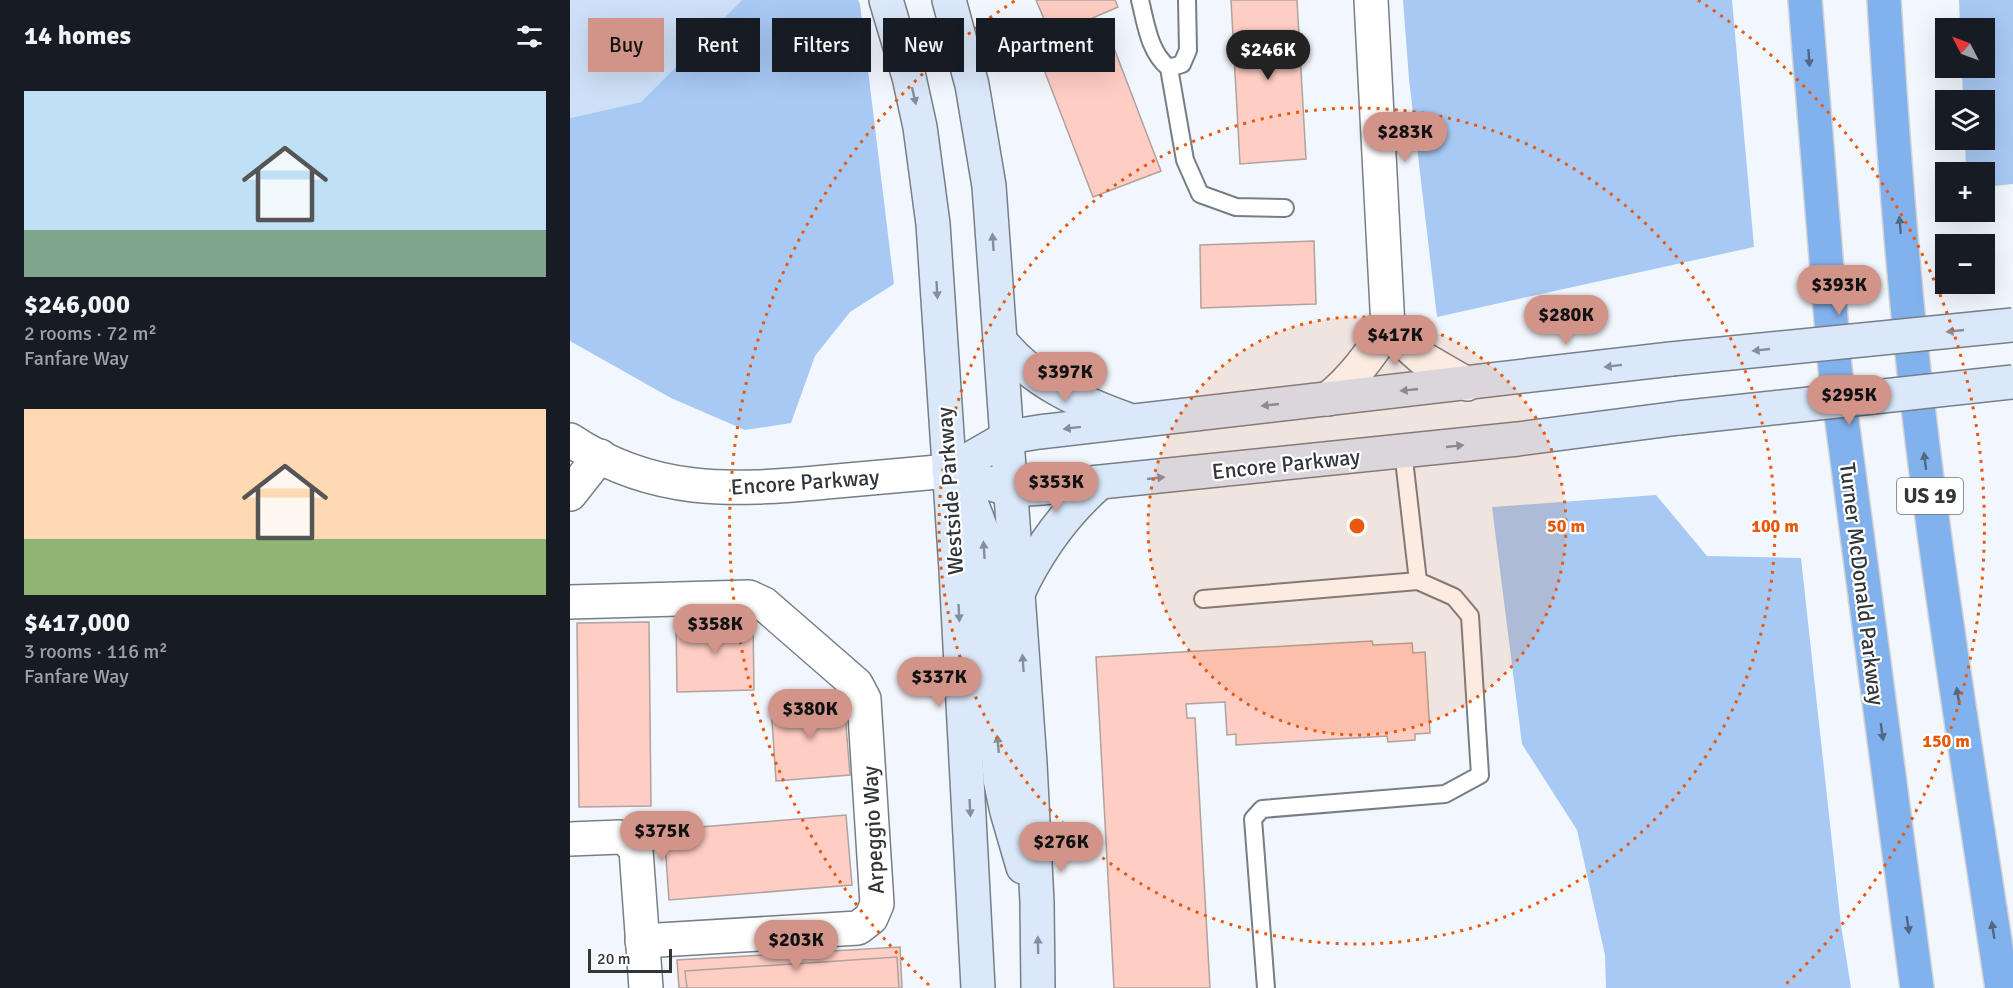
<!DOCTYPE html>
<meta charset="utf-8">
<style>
body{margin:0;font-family:Signika,sans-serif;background:#20242c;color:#f1f3f6;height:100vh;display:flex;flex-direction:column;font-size:22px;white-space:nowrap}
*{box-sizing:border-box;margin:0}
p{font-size:20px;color:#9ea1a6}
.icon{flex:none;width:33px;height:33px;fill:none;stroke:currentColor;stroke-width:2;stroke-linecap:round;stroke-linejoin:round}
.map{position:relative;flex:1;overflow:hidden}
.details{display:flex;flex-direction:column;background:#171b24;width:570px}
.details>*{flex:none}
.hud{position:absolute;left:18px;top:18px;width:570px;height:54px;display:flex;gap:12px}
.needle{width:39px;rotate:312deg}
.tools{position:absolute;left:1365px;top:18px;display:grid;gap:12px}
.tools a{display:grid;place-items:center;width:60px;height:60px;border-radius:0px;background:#171b24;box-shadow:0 6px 24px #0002;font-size:30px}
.scale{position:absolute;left:18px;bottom:15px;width:84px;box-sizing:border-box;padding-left:6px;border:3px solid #323539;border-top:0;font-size:16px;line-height:21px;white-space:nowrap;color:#323539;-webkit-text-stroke:4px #fff;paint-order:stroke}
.price{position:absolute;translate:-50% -51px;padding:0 14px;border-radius:21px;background:#d29389;color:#111;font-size:20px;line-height:39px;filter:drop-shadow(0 2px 3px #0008)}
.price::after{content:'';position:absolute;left:50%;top:36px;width:18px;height:14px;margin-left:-9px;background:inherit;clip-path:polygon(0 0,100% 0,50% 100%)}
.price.on{background:#222;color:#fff}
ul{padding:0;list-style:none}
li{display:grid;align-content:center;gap:12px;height:318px;padding:0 24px}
li span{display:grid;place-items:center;height:186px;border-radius:0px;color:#555}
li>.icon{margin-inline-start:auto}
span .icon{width:108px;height:108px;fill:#fffc;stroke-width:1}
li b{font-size:26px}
h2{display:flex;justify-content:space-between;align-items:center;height:72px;padding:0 24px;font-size:26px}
.chip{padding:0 21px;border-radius:0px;background:#171b24;box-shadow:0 6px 24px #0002;font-size:21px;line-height:54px}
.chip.on{background:#d29389;color:#111}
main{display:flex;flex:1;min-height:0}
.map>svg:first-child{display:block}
</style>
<main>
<section class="details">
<h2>14 homes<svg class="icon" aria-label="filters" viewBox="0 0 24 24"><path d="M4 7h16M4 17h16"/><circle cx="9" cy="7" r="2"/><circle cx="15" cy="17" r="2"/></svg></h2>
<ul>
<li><span style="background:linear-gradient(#bfe0f5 75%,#7fa58c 0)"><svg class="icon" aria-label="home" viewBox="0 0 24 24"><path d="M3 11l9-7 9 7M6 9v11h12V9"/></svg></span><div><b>$246,000</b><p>2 rooms · 72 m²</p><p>Fanfare Way</p></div></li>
<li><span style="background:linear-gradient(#ffd9b3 70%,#8fb573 0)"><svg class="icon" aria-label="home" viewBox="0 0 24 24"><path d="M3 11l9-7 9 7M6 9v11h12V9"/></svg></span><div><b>$417,000</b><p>3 rooms · 116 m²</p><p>Fanfare Way</p></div></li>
</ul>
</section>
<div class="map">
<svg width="1443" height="988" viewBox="0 0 1443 988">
<rect width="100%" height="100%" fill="#f2f7fd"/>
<polygon fill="#cee0f7" points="0,0 172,0 71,102 0,118"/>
<g fill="#a7c9f4">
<polygon points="172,0 288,0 290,4 324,284 280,312 245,356 221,423 175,430 101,398 0,341 0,118 71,102"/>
<polygon points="833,0 1162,0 1184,247 867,317 839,79"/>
<polygon points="1389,0 1443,0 1443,184 1415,187 1414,172 1396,172 1395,140 1414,140 1414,100 1393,100 1392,68 1414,68 1414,28 1390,28"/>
<polygon points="1086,495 1137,556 1231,558 1271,925 1281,988 1036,988 1035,955 1007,830 952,744 922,507"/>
</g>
<g fill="#fecdc3" stroke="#afa29f" stroke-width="1.5">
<polygon points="466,0 545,0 548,7 481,36"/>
<polygon points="661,0 727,0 736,159 670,164"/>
<polygon points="539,35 591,171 523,197 471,62"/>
<polygon points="744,241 746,304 631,308 630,245"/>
<polygon points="183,619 184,690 107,692 106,620"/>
<polygon points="79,622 81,806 9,807 7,623"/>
<polygon points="802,641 803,645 842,643 843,653 855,652 860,733 845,734 845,740 818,742 817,736 666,745 666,734 657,735 655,702 616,704 617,718 625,718 640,988 544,988 526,657"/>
<polygon points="274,700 280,775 206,781 201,705"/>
<polygon points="276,815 282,885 99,900 94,830"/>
<polygon points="330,947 332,988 109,988 107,960"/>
<polygon points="327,957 329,988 117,988 115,971"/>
</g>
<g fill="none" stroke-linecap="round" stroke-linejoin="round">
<g stroke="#777e86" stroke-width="20">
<g id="service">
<path d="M570,0C576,24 579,52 599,68L615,160L630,194L666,207L715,208"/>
<polyline points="599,68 612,64 618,50 617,0"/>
<polyline points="833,451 848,581"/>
<polyline points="633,599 848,581 884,597 900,616 910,775 875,794 692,809 683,819 696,988"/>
</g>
</g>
<g stroke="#777e86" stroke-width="36">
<g id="minor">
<polyline points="818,328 852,358 897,384"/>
<path d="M758,399C783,379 800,355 818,328L801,0"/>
<polyline points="0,494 30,456"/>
<polyline points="0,602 179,597 194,604 286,684 294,699 307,904 301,918 288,928 72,941"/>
<polyline points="0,839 50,837 57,839 66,850 76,988"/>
</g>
</g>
<g stroke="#777e86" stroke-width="36">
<path id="tertiary" d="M0,440C83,495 161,491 256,482C297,478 338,475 379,471"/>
</g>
<g stroke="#777e86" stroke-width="36">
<g id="secondary">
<polyline points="316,0 339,77 350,127 363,224 386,570 408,988"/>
<polyline points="379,0 402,85 419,186 460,763 467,902 468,988"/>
<path d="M431,342C465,383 507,401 556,419"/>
<polyline points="379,471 441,490 472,488 948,439 1109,418"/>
<polyline points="379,471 438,437 469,432 1101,359"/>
<polyline points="380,472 399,497 413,534 430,779 437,812 453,867"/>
<path d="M448,593C468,550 493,515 528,484"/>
</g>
</g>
<g stroke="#d2d3d3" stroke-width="36">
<g id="motorway">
<polyline points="1235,0 1265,368 1347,988"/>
<path d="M1314,0C1322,130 1331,260 1346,389C1369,589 1402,789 1432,988"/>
</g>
</g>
<use href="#service" stroke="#fff" stroke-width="16"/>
<use href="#minor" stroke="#fff" stroke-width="33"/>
<use href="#tertiary" stroke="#fff" stroke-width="33"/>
<use href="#secondary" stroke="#dae8fa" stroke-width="33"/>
<use href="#motorway" stroke="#82b2ee" stroke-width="33"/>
<g stroke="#777e86" stroke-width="36" stroke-linecap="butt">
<g id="secondary-bridge">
<polyline points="1101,359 1443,325"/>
<polyline points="1109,418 1443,382"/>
</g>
</g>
<use href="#secondary-bridge" stroke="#dae8fa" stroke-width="33"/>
</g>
<defs><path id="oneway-solid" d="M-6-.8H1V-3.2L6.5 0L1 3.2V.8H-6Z" transform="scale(1.5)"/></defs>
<g fill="#526781">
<use href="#oneway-solid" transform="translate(1239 58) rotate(86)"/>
<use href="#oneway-solid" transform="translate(1330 225) rotate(-95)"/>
<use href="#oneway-solid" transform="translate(1355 461) rotate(-97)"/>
<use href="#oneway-solid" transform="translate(1388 696) rotate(-99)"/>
<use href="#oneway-solid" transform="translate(1312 732) rotate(82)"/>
<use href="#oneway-solid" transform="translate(1338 925) rotate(82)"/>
<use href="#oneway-solid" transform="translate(1423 930) rotate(-99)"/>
</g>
<g fill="#868e9a">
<use href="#oneway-solid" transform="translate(344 96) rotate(77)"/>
<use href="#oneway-solid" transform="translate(423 242) rotate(-94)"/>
<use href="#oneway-solid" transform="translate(367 290) rotate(87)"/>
<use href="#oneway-solid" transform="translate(1385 331) rotate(174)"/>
<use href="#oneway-solid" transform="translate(1191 350) rotate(174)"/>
<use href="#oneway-solid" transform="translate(1043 366) rotate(173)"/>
<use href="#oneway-solid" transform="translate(839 390) rotate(174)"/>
<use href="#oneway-solid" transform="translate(700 405) rotate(174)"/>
<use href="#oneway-solid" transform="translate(502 428) rotate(173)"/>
<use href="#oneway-solid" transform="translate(885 446) rotate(-6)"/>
<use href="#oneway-solid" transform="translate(586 478) rotate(-6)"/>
<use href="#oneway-solid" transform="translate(414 550) rotate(-94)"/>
<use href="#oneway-solid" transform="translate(389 613) rotate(87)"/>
<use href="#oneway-solid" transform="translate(453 663) rotate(-94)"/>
<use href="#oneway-solid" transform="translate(428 744) rotate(-95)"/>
<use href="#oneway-solid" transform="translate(400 808) rotate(87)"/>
<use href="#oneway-solid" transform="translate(468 945) rotate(-91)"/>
</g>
<circle cx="787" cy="526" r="209" fill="#e8590c" fill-opacity=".12"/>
<g fill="none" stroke="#e8590c" stroke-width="3" stroke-dasharray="3 6">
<circle cx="787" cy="526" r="209"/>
<circle cx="787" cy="526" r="418"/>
<path d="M359 985A627 627 0 0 1 446 0M1128 0A627 627 0 0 1 1215 985"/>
</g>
<g text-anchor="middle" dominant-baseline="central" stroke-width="4.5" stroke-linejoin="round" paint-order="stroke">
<rect fill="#fff" stroke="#707274" stroke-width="1.5" x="1327" y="478" width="66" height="36" rx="4.5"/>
<g font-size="21" font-weight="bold" fill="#323539">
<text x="1360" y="496">US 19</text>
</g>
<g font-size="22" fill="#323539" stroke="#fff">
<text transform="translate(716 464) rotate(-6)">Encore Parkway</text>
<text transform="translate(235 482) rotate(-4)">Encore Parkway</text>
<text transform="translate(380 491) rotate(-94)">Westside Parkway</text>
<text transform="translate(1292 584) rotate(83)">Turner McDonald Parkway</text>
<text transform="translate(303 830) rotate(-93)">Arpeggio Way</text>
</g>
</g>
<circle cx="787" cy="526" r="9" fill="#e8590c" stroke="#fff" stroke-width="3"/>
<g font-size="18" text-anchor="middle" font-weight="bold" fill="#e8590c" stroke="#fff" stroke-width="4.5" stroke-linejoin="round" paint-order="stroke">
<text x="996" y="532">50 m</text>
<text x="1205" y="532">100 m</text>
<text x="1376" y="747">150 m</text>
</g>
</svg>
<div class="tools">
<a><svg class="needle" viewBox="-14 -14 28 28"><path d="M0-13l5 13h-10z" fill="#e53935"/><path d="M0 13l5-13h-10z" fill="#9ea1a6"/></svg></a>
<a><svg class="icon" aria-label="layers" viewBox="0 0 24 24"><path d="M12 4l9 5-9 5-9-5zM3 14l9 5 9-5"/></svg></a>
<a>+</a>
<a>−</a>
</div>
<div class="scale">20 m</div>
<b class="price on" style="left:698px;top:81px">$246K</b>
<b class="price" style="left:835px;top:163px">$283K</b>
<b class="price" style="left:1269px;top:316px">$393K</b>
<b class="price" style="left:996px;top:346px">$280K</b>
<b class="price" style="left:825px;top:366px">$417K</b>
<b class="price" style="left:495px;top:403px">$397K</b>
<b class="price" style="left:1279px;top:426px">$295K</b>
<b class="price" style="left:486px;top:513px">$353K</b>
<b class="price" style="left:145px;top:655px">$358K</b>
<b class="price" style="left:369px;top:708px">$337K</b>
<b class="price" style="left:240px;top:740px">$380K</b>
<b class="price" style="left:92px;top:862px">$375K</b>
<b class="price" style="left:491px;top:873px">$276K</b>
<b class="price" style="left:226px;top:971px">$203K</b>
<div class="hud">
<a class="chip on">Buy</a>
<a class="chip">Rent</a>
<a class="chip">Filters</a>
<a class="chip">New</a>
<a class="chip">Apartment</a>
</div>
</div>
</main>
